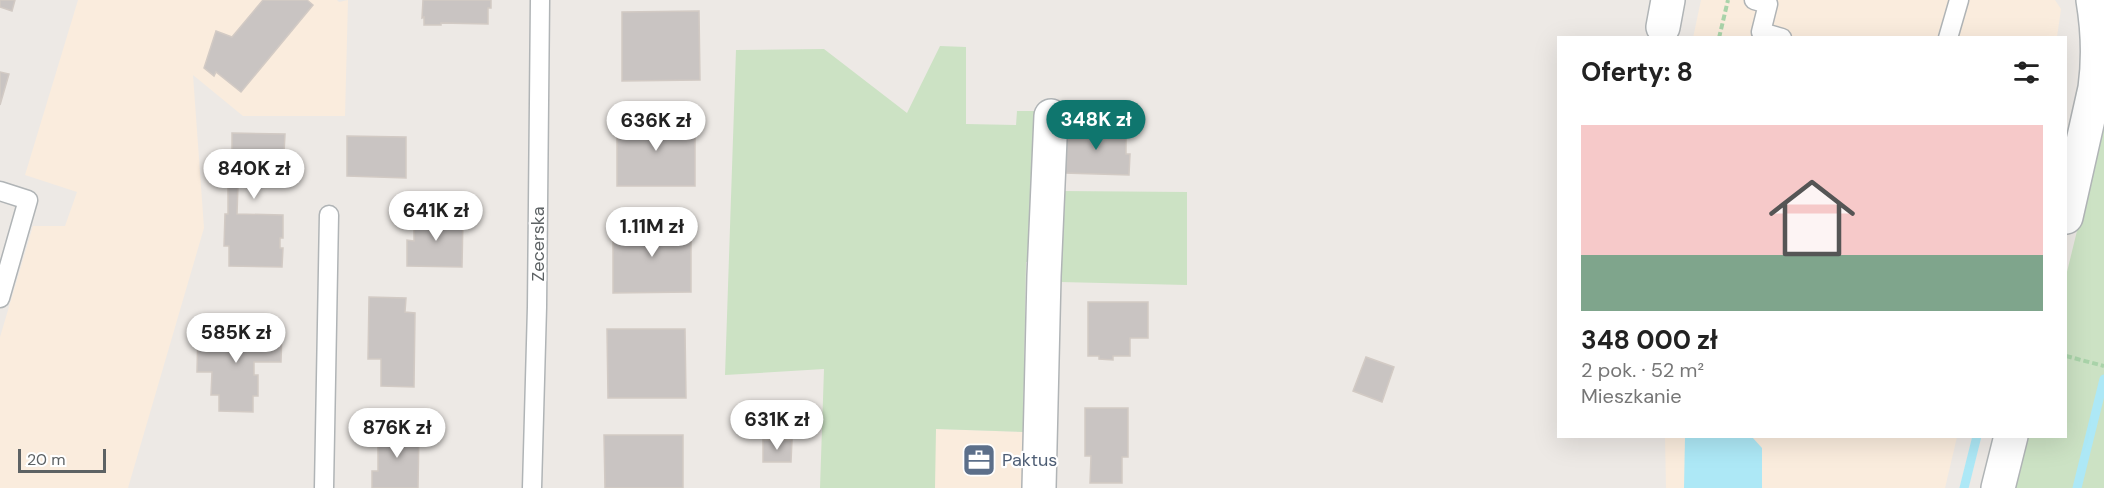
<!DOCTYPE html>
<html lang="pl">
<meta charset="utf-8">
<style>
body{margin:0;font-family:"DM Sans",sans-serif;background:#f2f2f2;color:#222;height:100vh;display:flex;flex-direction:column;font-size:22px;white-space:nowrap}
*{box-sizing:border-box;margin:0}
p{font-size:20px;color:#767676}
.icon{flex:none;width:33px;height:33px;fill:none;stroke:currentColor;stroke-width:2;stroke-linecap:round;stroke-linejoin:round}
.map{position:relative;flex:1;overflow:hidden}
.sheet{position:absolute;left:1557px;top:36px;width:510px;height:402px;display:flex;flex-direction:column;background:#fff;border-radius:0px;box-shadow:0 6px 24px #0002}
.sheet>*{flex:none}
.scale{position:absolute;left:18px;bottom:15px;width:88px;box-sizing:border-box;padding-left:6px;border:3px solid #5d6264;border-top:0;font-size:16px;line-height:21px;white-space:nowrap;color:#5d6264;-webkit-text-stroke:4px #fff;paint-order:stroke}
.price{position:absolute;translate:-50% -51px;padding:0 14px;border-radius:21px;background:#fff;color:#222;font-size:20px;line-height:39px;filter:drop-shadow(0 2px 3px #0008)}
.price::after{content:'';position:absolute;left:50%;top:36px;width:18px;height:14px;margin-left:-9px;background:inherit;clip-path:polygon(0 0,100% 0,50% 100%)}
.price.selected{background:#0f766e;color:#fff}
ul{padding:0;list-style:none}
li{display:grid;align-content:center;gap:12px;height:318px;padding:0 24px}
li+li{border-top:2px solid #e0e0e0}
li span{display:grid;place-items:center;height:186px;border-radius:0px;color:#555}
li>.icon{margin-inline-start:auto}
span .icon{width:108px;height:108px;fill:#fffc;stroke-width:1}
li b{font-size:26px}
h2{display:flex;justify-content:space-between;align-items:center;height:72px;padding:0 24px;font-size:26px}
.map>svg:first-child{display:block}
</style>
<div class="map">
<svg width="2104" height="488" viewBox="0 0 2104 488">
<rect width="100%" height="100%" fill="#ede9e5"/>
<g fill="#faecdd">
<polygon points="78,0 337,0 339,2 348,0 345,116 243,116 193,75 204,228 128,488 0,488 0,337 33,226 65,226 77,192 25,175"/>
<polygon points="1701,0 2055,0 2061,9 2057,37 1693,38"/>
<polygon points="935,429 1023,432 1022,488 935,488"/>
<polygon points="1665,437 1957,437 1945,488 1666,488"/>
</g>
<g fill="#cce2c4">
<polygon points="940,46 966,47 966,124 1016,125 1017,111 1040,111 1039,261 1026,262 1023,432 936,429 935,488 820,488 824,369 725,375 736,50 824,49 907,113"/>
<polygon points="2104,120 2104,488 2013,488 2026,437 2066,436 2066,276"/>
<polygon points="1062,191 1187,192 1187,285 1060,282"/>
</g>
<polygon fill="#ade8f6" points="1685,437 1752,437 1762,448 1762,488 1684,488"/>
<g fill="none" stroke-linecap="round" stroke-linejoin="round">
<g stroke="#ade8f6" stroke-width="9">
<polyline points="1964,488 1977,436"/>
<polyline points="2077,488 2104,379"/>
</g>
</g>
<g fill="#c9c4c2" stroke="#d2cac4" stroke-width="1.5">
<polygon points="0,0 15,0 12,11 0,7"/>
<polygon points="263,0 307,0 313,5 241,92 216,72 214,76 204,68 216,31 232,37"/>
<polygon points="423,0 491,0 491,8 488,8 488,24 441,23 441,25 424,25 424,17 422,18"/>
<polygon points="699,11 700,80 622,81 622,12"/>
<polygon points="0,72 9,74 0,105"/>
<rect x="617" y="117" width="78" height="69"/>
<polygon points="1066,125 1099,126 1099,130 1126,131 1126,154 1130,154 1129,175 1064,173"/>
<polygon points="232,133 285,134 284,153 282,153 282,163 285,163 284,186 238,185 237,214 283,215 283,238 280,238 280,248 283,248 282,267 229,266 229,246 224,246 225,214 228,214 228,185 225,185 226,153 232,153"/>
<polygon points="347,136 406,137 406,178 347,176"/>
<polygon points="414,216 463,217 462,267 407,266 407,240 414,241"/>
<polygon points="613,223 691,223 691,292 613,293"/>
<polygon points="369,297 406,298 405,312 415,313 414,387 381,386 381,359 368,359"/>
<polygon points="1088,302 1148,302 1148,338 1130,338 1130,356 1113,356 1113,360 1099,359 1099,356 1088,356"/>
<polygon points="607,329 685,329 686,398 608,398"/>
<polygon points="198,330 282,332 281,362 254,362 254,375 258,375 258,396 253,396 253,412 219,411 219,395 211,395 212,372 197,372"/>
<polygon points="1366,357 1394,367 1382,402 1353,391"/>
<polygon points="1085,408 1128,408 1128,457 1122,457 1122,483 1090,483 1091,456 1085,456"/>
<polygon points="378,429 419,430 418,488 372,488 372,471 378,471"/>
<polygon points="604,435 683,435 683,488 605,488"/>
<polygon points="763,440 792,440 791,462 763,462"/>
</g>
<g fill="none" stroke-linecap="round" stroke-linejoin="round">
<g stroke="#b0b4b6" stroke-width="21">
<g id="service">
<polyline points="1754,0 1768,4 1761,32 1782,38"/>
<polyline points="1948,38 1959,0"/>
<polyline points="0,191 28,200 0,298"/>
<polyline points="324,488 329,215"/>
<polyline points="532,488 537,307 540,0"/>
</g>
</g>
<g stroke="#b0b4b6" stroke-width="36">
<g id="minor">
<polyline points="1663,27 1668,0"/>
<path d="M2066,217L2095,88C2099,59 2098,30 2093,0"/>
<polyline points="1039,488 1044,276 1051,116"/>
<polyline points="1998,488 2011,436"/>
</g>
</g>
<g stroke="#a9d3a9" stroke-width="4" stroke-dasharray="6 3" stroke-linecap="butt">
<polyline points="1719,38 1728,0"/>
<polyline points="2066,356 2104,366"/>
</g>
<use href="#service" stroke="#fff" stroke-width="18"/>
<use href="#minor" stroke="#fff" stroke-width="33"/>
</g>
<defs>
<g id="office-square" transform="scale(1.725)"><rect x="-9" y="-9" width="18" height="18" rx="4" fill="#5c6f8a" stroke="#fff"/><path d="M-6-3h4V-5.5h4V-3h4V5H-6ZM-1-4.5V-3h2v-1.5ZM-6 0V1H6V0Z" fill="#fff"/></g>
</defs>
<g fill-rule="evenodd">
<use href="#office-square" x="979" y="460"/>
</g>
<g text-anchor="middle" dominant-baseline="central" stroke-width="4.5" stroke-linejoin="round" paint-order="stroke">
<g font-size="18" fill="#5d6264" stroke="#fff">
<text transform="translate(538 244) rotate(-90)">Zecerska</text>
</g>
<g font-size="18" fill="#4e5e75" stroke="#fff" text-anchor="start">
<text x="1002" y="460">Paktus</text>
</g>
</g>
</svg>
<div class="scale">20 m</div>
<b class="price selected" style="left:1096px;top:151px">348K zł</b>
<b class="price" style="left:656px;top:152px">636K zł</b>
<b class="price" style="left:254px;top:200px">840K zł</b>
<b class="price" style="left:436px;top:242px">641K zł</b>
<b class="price" style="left:652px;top:258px">1.11M zł</b>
<b class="price" style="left:236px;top:364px">585K zł</b>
<b class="price" style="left:777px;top:451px">631K zł</b>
<b class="price" style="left:397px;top:459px">876K zł</b>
<section class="sheet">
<h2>Oferty: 8<svg class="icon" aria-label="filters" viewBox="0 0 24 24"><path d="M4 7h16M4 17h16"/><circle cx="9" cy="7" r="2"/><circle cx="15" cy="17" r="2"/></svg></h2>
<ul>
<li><span style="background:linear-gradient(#f6c9c9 70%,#7fa58c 0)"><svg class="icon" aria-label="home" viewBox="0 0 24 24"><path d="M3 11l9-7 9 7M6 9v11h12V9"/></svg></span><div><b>348 000 zł</b><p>2 pok. · 52 m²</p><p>Mieszkanie</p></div></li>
</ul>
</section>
</div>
